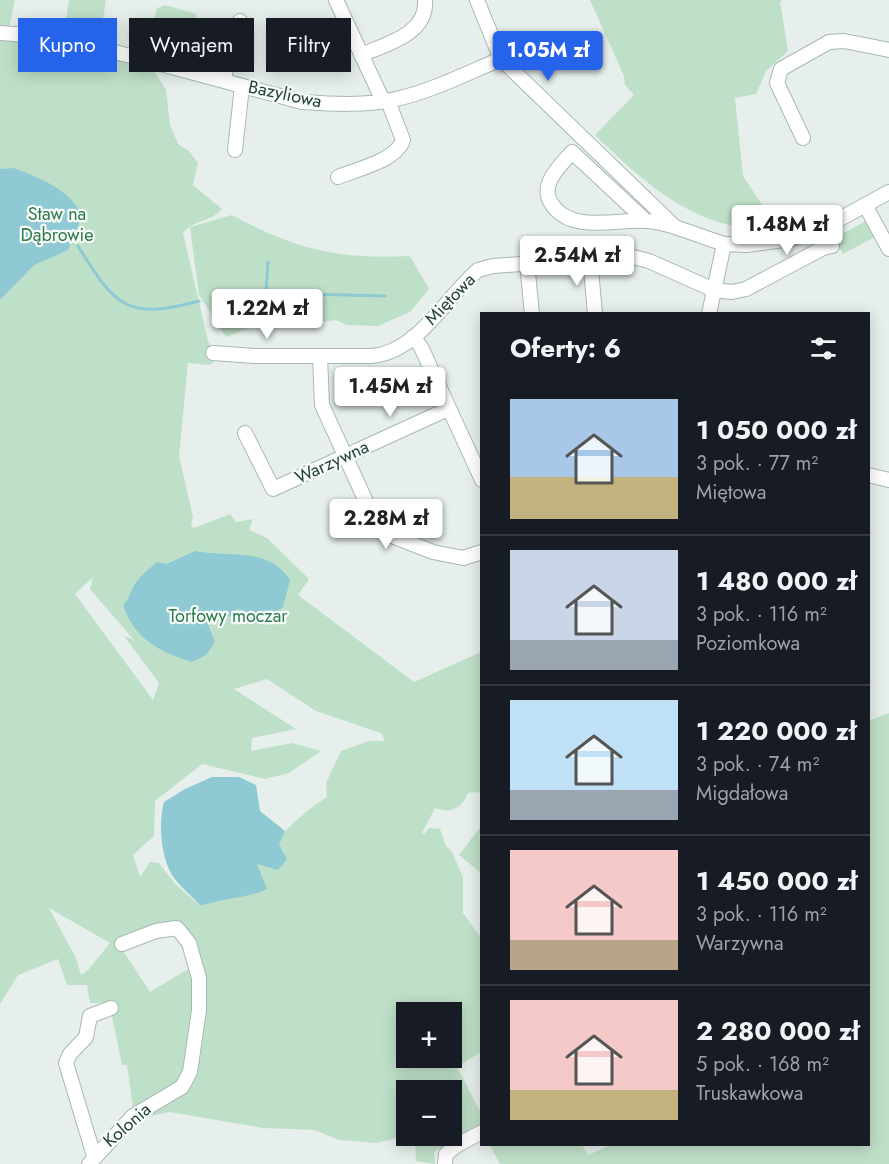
<!DOCTYPE html>
<html lang="pl">
<meta charset="utf-8">
<style>
body{margin:0;font-family:Jost,sans-serif;background:#242831;color:#f1f3f6;height:100vh;display:flex;flex-direction:column;font-size:22px;white-space:nowrap}
*{box-sizing:border-box;margin:0}
p{font-size:20px;color:#9ea1a6}
.icon{flex:none;width:33px;height:33px;fill:none;stroke:currentColor;stroke-width:2;stroke-linecap:round;stroke-linejoin:round}
.map{position:relative;flex:1;overflow:hidden}
.details{position:absolute;left:480px;top:312px;width:390px;height:834px;display:flex;flex-direction:column;background:#171b24;border-radius:0px;box-shadow:0 3px 15px #0003}
.details>*{flex:none}
.banner{position:absolute;left:18px;top:18px;width:372px;height:54px;display:flex;gap:12px}
.buttons{position:absolute;left:396px;top:1002px;display:grid;gap:12px}
.buttons a{display:grid;place-items:center;width:66px;height:66px;border-radius:0px;background:#171b24;box-shadow:0 3px 15px #0003;font-size:30px}
.price{position:absolute;translate:-50% -51px;padding:0 14px;border-radius:6px;background:#fff;color:#222;font-size:20px;line-height:39px;filter:drop-shadow(0 2px 3px #0008)}
.price::after{content:'';position:absolute;left:50%;top:36px;width:18px;height:14px;margin-left:-9px;background:inherit;clip-path:polygon(0 0,100% 0,50% 100%)}
.price.selected{background:#2563eb;color:#fff}
ul{padding:0;list-style:none}
li{display:flex;align-items:center;gap:18px;height:150px;padding:0 30px}
li+li{border-top:2px solid #363941}
li span{display:grid;place-items:center;flex:none;width:168px;height:120px;border-radius:0px;color:#555}
li>.icon{margin-inline-start:auto}
span .icon{width:72px;height:72px;fill:#fffc;stroke-width:1}
li b{font-size:26px}
h2{display:flex;justify-content:space-between;align-items:center;height:72px;padding:0 30px;font-size:26px}
.pill{padding:0 21px;border-radius:0px;background:#171b24;box-shadow:0 3px 15px #0003;font-size:21px;line-height:54px}
.pill.selected{background:#2563eb;color:#fff}
.map>svg:first-child{display:block}
</style>
<div class="map">
<svg width="889" height="1164" viewBox="0 0 889 1164">
<rect width="100%" height="100%" fill="#e6efeb"/>
<g fill="#bfe0c8" fill-rule="evenodd">
<polygon points="0,0 15,0 9,28 0,28"/>
<polygon points="69,0 106,0 99,43 68,38 64,31"/>
<path d="M590,0H783L780,2L788,51L766,71L756,94L735,98L743,176L772,220L782,227C706,239 645,184 595,135L634,95L625,85L624,76Z"/>
<polygon points="164,5 197,14 184,64 150,55 146,47 157,9"/>
<path d="M0,37L122,57L153,69L166,90L170,125L178,144L189,151L198,163L193,185L222,209C211,222 193,220 183,233L208,341L217,358L210,365L188,363L179,456L193,517L191,526L194,528L230,514L236,522L253,519L249,530L267,538L309,579L298,595L414,682L481,652L480,792L468,793C461,809 451,814 435,808L422,833L424,834L429,828L440,829L446,846L452,852L463,877V913L481,938V1052L457,1067L481,1113V1125L434,1152L435,1164L416,1161L415,1136H452V1090H406L408,1136L376,1143L339,1140L315,1130L263,1128L170,1112L146,1117L120,1139L118,1136L158,1105L176,1099L156,1096L133,1108L127,1065H122L111,1011L102,1003H90L87,985H67L58,959L18,975L0,1004ZM93,577L90,589L134,640L124,636L159,683L153,700L75,594ZM267,679L316,711L381,733L385,741H369L341,751L326,783L327,797L308,810L285,831L278,845L257,864L266,889C245,899 223,898 201,906L176,885L159,863L150,862L140,877L133,855L154,836L155,801L202,764L265,779L289,773L321,751L292,743L251,751L252,738L296,729L234,689ZM49,908L110,943L88,970L81,975L76,958ZM153,930L173,933L193,966L150,992L116,940ZM406,1012H452V1058H406Z"/>
<path d="M232,215C294,249 340,260 410,256L429,289L410,312L378,326L347,325L336,320L268,329L260,323L226,337L199,295L190,227Z"/>
<polygon points="866,221 875,237 843,254 834,238"/>
<polygon points="889,713 889,1164 500,1164 490,1145 582,1145 588,1155 613,1144 868,1144 868,721"/>
<polygon points="481,826 481,873 459,855"/>
</g>
<g fill="#8ec9d4">
<path d="M14,168C39,178 71,189 82,216L68,250L34,265L0,300V169Z"/>
<path d="M195,551C229,558 268,546 290,580L283,607L268,618L237,609L229,617L222,611L213,614L209,627L215,642L206,655L192,662C160,652 134,639 123,605C130,598 130,592 135,584C141,575 149,569 157,562L167,564Z"/>
<path d="M212,777H239L256,785L260,811L285,831L279,845L287,859L278,870L257,864L267,889C245,899 223,898 201,906C192,896 179,886 172,875C161,856 158,824 164,802L185,789Z"/>
</g>
<g fill="none" stroke-linecap="round" stroke-linejoin="round">
<g stroke="#8ec9d4" stroke-width="3">
<path d="M78,246C115,306 127,321 199,301"/>
<polyline points="266,293 268,262"/>
<polyline points="213,298 266,293 385,296"/>
</g>
<g stroke="#a8b8b2" stroke-width="16">
<g id="minor">
<polyline points="336,0 383,101"/>
<polyline points="477,0 501,59 675,227 724,244 746,245 791,239 827,226 889,192"/>
<path d="M0,33C53,35 105,49 157,63C205,76 254,89 302,102C332,104 366,106 396,99C432,91 467,73 501,59"/>
<path d="M361,55C386,44 428,34 425,0"/>
<polyline points="223,80 240,21"/>
<polyline points="803,138 777,83 781,69 829,42 844,41 889,50"/>
<polyline points="235,150 242,86"/>
<path d="M338,177C357,169 396,161 403,140L388,101"/>
<polyline points="865,205 889,249"/>
<path d="M646,221L572,152C561,165 539,184 551,203C570,234 616,219 646,221C655,221 664,224 673,226"/>
<polyline points="590,258 595,314"/>
<polyline points="527,263 532,314"/>
<polyline points="709,314 724,244"/>
<polyline points="413,337 421,347 482,480"/>
<path d="M213,353L255,356H370C417,354 446,297 478,270L493,266L629,256L649,261L714,290L732,292L746,289L823,248L832,246"/>
<polyline points="320,356 322,405 374,519 392,536 433,552 463,558 482,552"/>
<polyline points="245,433 273,489 448,409"/>
<polyline points="868,475 889,480"/>
<polyline points="94,1156 66,1063 70,1054 86,1037 90,1016 111,1008"/>
<polyline points="89,1164 133,1116 182,1087 190,1072 199,1010 199,978 189,943 177,928 156,931 122,944"/>
<polyline points="445,1164 446,1154 459,1144 482,1132"/>
</g>
</g>
<use href="#minor" stroke="#fff" stroke-width="14"/>
</g>
<g text-anchor="middle" dominant-baseline="central" stroke-width="4.5" stroke-linejoin="round" paint-order="stroke">
<g font-size="18" fill="#24423a" stroke="#f7fbf9">
<text transform="translate(285 94) rotate(12)">Bazyliowa</text>
<text transform="translate(450 299) rotate(-46)">Miętowa</text>
<text transform="translate(332 462) rotate(-25)">Warzywna</text>
<text transform="translate(127 1125) rotate(-41)">Kolonia</text>
</g>
<g font-size="18" fill="#2d7a4b" stroke="#f7fbf9">
<text x="57" y="214">Staw na<tspan x="57" dy="21">Dąbrowie</tspan></text>
<text x="228" y="616">Torfowy moczar</text>
</g>
</g>
</svg>
<div class="buttons">
<a>+</a>
<a>−</a>
</div>
<b class="price selected" style="left:548px;top:82px">1.05M zł</b>
<b class="price" style="left:787px;top:256px">1.48M zł</b>
<b class="price" style="left:577px;top:287px">2.54M zł</b>
<b class="price" style="left:267px;top:340px">1.22M zł</b>
<b class="price" style="left:390px;top:418px">1.45M zł</b>
<b class="price" style="left:386px;top:550px">2.28M zł</b>
<div class="banner">
<a class="pill selected">Kupno</a>
<a class="pill">Wynajem</a>
<a class="pill">Filtry</a>
</div>
<section class="details">
<h2>Oferty: 6<svg class="icon" aria-label="filters" viewBox="0 0 24 24"><path d="M4 7h16M4 17h16"/><circle cx="9" cy="7" r="2"/><circle cx="15" cy="17" r="2"/></svg></h2>
<ul>
<li><span style="background:linear-gradient(#a9c7e8 65%,#c2b280 0)"><svg class="icon" aria-label="home" viewBox="0 0 24 24"><path d="M3 11l9-7 9 7M6 9v11h12V9"/></svg></span><div><b>1 050 000 zł</b><p>3 pok. · 77 m²</p><p>Miętowa</p></div></li>
<li><span style="background:linear-gradient(#c9d6e8 75%,#9aa5b1 0)"><svg class="icon" aria-label="home" viewBox="0 0 24 24"><path d="M3 11l9-7 9 7M6 9v11h12V9"/></svg></span><div><b>1 480 000 zł</b><p>3 pok. · 116 m²</p><p>Poziomkowa</p></div></li>
<li><span style="background:linear-gradient(#bfe0f5 75%,#9aa5b1 0)"><svg class="icon" aria-label="home" viewBox="0 0 24 24"><path d="M3 11l9-7 9 7M6 9v11h12V9"/></svg></span><div><b>1 220 000 zł</b><p>3 pok. · 74 m²</p><p>Migdałowa</p></div></li>
<li><span style="background:linear-gradient(#f6c9c9 75%,#b9a48a 0)"><svg class="icon" aria-label="home" viewBox="0 0 24 24"><path d="M3 11l9-7 9 7M6 9v11h12V9"/></svg></span><div><b>1 450 000 zł</b><p>3 pok. · 116 m²</p><p>Warzywna</p></div></li>
<li><span style="background:linear-gradient(#f6c9c9 75%,#c2b280 0)"><svg class="icon" aria-label="home" viewBox="0 0 24 24"><path d="M3 11l9-7 9 7M6 9v11h12V9"/></svg></span><div><b>2 280 000 zł</b><p>5 pok. · 168 m²</p><p>Truskawkowa</p></div></li>
</ul>
</section>
</div>
